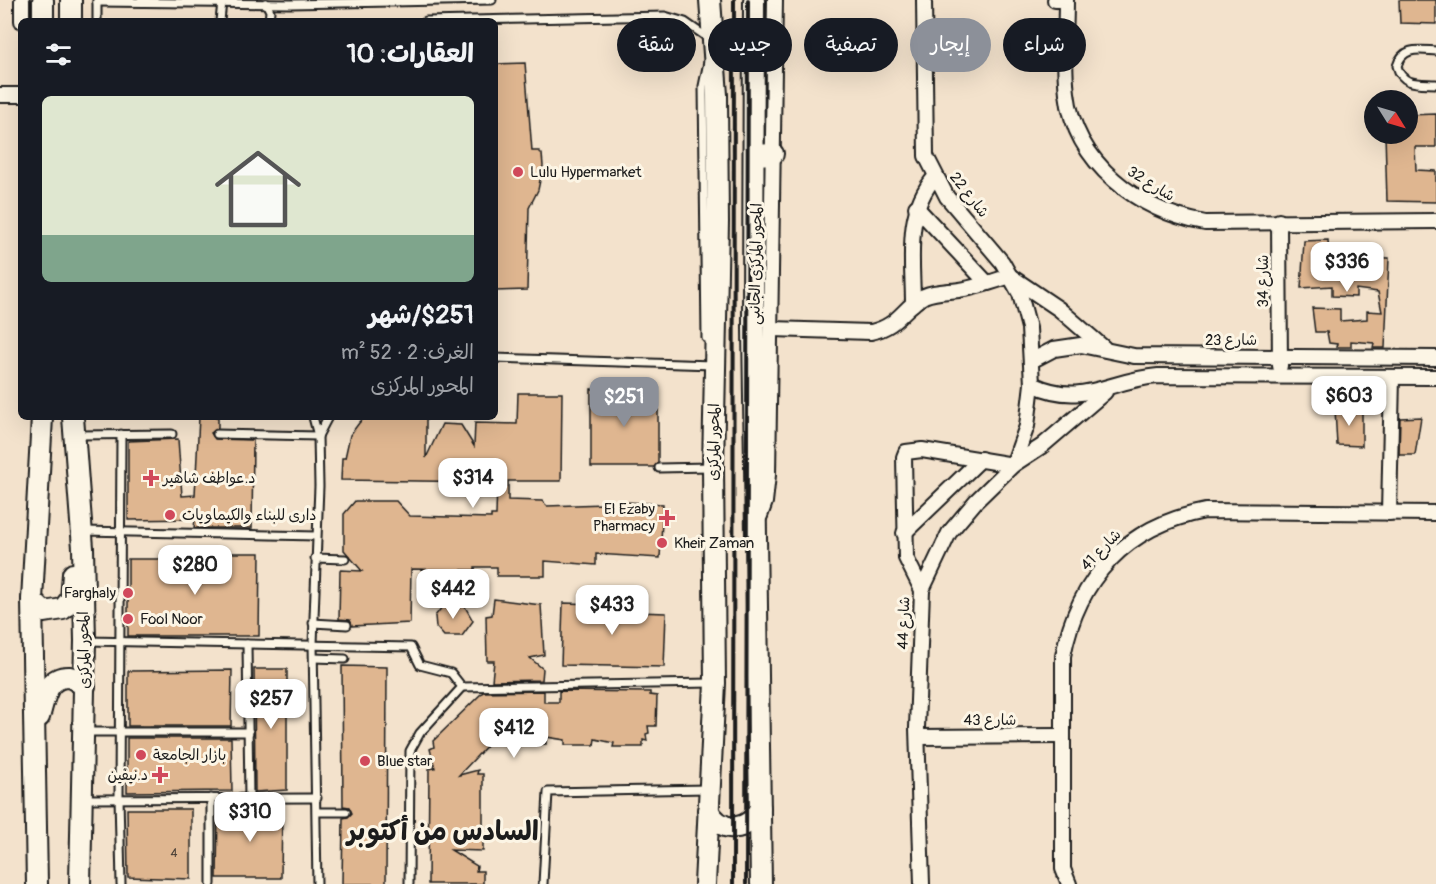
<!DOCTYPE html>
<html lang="ar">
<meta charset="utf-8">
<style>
body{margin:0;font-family:Pangolin,"Playpen Sans Arabic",sans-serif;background:#20242c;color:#f1f3f6;direction:rtl;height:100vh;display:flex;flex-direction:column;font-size:22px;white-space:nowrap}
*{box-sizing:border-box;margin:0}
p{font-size:20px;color:#9ea1a6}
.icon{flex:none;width:33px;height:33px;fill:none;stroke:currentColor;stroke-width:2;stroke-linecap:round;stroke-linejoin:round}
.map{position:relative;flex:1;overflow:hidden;direction:ltr}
.details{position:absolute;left:18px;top:18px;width:480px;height:402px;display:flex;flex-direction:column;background:#171b24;border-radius:9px;box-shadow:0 6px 24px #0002;direction:rtl}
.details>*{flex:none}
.banner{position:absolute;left:516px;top:18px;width:570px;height:54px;direction:rtl;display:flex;gap:12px}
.needle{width:39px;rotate:127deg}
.tools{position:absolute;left:1364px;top:90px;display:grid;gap:12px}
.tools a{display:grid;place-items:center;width:54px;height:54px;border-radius:50%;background:#171b24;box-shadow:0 6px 24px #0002;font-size:30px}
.price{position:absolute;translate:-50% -51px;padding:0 14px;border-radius:12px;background:#fff;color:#222;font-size:20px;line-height:39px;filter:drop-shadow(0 2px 3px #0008)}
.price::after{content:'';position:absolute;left:50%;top:36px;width:18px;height:14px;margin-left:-9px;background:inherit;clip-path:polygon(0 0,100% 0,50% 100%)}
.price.current{background:#8c9099;color:#fff}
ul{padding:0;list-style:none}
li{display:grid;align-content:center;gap:12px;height:318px;padding:0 24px}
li+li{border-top:2px solid #363941}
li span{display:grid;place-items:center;height:186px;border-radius:9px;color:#555}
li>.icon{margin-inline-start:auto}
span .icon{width:108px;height:108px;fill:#fffc;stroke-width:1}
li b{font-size:26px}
h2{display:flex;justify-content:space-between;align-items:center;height:72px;padding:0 24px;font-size:26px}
.pill{padding:0 21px;border-radius:27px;background:#171b24;box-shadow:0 6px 24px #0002;font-size:21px;line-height:54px}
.pill.current{background:#8c9099;color:#fff}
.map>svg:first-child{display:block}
</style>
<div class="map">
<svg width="1436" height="884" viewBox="0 0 1436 884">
<rect width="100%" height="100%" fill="#f3e2cc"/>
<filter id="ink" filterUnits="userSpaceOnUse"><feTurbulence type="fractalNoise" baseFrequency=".0167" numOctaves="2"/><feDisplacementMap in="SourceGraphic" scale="12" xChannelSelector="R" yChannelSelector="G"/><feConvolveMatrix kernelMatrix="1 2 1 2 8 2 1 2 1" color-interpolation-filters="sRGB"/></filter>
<g filter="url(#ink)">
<g fill="#dfb690" stroke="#1c1c1c" stroke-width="1.5">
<polygon points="1399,0 1436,0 1436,24 1400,23"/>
<polygon points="525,63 532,151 539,151 542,154 543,166 538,190 529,208 527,290 495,291 495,64"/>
<polygon points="1436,114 1436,147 1415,147 1416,170 1436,171 1436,202 1387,201 1385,134 1407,134 1407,115"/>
<polygon points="1328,240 1329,257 1389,258 1385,348 1373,348 1374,343 1351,341 1351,347 1336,347 1337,344 1329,343 1327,332 1315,332 1312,308 1340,309 1340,321 1367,319 1367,311 1382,312 1378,292 1356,289 1356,297 1332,296 1332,286 1301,288 1304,241"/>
<polygon points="591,389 658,390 658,463 654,467 591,467"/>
<polygon points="518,393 562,393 561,481 508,481 508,500 542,501 547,506 604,504 604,501 663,504 660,558 596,554 596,565 545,561 545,576 497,576 497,567 475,567 475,570 411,569 410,623 352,626 350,620 339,619 340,570 362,571 344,550 344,514 355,501 396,501 410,516 491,518 491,515 496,515 497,482 341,480 342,458 345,458 350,435 359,423 365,417 426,417 426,458 442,424 461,425 474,446 475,423 517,424"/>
<polygon points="1335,409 1362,410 1362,446 1337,445"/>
<polygon points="199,417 218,417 218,428 211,433 215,439 253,440 252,528 194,528 195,519 128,520 128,441 178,439 182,496 195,495"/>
<polygon points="1421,417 1415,455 1399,455 1400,418"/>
<polygon points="200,553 260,553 259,636 128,636 128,559 200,559"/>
<polygon points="494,599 541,605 544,655 530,658 543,669 542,680 492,681 494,661 487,661 486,616 492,615"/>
<polygon points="446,602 464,605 473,621 462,636 444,636 436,627 435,616"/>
<polygon points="563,603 637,605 637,612 666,613 664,667 561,665"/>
<polygon points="342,666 387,667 386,884 342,884 343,818 348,817 352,813 349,807 343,806"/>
<polygon points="254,669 287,669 287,790 255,792"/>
<polygon points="232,670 231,726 128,726 128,671"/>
<polygon points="544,691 544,702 559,702 559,691 650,692 650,695 657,696 656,726 648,726 649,733 646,734 647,741 643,740 643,747 613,747 614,743 595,739 594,745 565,745 565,740 546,737 546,744 516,744 517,737 513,736 516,715 459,775 478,770 477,774 483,774 483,851 451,850 477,866 476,871 483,871 483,884 428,884 429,769 435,768 430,749 434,747 433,741 483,692"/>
<polygon points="127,738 231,738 232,791 127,792"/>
<polygon points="127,809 191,809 191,879 128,877"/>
<polygon points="218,809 282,809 281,878 217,878"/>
</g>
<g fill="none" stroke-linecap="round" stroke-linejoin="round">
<g stroke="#1c1c1c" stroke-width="11">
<g id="lane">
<polyline points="97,0 97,21"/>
<polyline points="97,2 291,4 492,0"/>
<polyline points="266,3 270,11 269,21"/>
<polyline points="220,21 222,2"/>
<polyline points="426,21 665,16 685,22 708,38"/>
<path d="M1436,51C1419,50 1403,46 1397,66C1402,86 1419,83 1436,84"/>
<polyline points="706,338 703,86 708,62"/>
<polyline points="495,358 713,365"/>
<polyline points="313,417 318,436 319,486 313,644 317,884"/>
<polyline points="121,434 119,797 121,884"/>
<polyline points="217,434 318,436"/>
<polyline points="77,435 172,434"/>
<polyline points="318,436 328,417"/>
<polyline points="659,468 710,467"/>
<polyline points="84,531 316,536"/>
<polyline points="315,558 345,559"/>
<polyline points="313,623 347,625"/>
<polyline points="87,641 411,647 420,665 451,673 462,687 420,733 410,751 409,884"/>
<polyline points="247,644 249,799"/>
<polyline points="314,658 345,659"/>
<polyline points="462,687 712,683"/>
<polyline points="84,732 249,732"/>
<polyline points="82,799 317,798"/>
<polyline points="317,812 346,812"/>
<polyline points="211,884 211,798"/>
<polyline points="543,884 548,792 707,789"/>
</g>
</g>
<g stroke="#1c1c1c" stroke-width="18">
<g id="street">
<polyline points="22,0 22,21"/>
<path d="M1055,0H1066C1066,31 1063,62 1067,93C1075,164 1139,211 1205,223L1436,221"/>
<polyline points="0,95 21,95"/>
<polyline points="916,207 987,283"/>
<polyline points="1279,221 1280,366"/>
<path d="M913,304C913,261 904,212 935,177"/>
<path d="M772,329L871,332C899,326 902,308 924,296C937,290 951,292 965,289C980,286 995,281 1010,276L1059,309L1104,348"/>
<polyline points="1031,361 1054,349 1081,345 1134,356 1436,358"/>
<path d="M1032,384C1084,408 1107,380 1158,376L1436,377"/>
<polyline points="1389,513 1392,377"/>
<polyline points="760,516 765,502 768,475 775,0"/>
<polyline points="904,533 981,459"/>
<polyline points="922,590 906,558 904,457 906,452 922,450 1013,465 1042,446 1105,392"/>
<polyline points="918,737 1063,736"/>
<polyline points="922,884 917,728 922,590 949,533 976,501 1013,465 1027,426 1032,384 1029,328 1020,294 1002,262 947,197 926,156 924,0"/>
<path d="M1069,884L1063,869V656C1078,577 1127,526 1205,511L1436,513"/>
</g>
</g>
<g stroke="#1c1c1c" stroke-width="24">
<g id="secondary">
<polyline points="43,0 43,21"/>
<polyline points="754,0 753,328 761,884"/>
<polyline points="71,21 71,0"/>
<polyline points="755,155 773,154"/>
<polyline points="73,417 83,548 85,641 80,884"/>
<polyline points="32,600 44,612 63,609 71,599 73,574"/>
<path d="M39,717C45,698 46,676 70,677L85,686"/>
<path d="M708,810C721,834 748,833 760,808"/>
<polyline points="37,884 32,600 42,417"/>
<polyline points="705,884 715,683 713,467 718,222 717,95 710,0"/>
</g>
</g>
<use href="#lane" stroke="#fcf5e5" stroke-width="7"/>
<use href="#street" stroke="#fcf5e5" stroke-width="14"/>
<use href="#secondary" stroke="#fcf5e5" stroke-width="20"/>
<g stroke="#1c1c1c" stroke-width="4">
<polyline points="733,884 734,0"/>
<polyline points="746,884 748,0"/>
</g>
</g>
</g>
<g fill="#d1495b" stroke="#fcf5e5" stroke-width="2">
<circle cx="518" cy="172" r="6"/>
<path d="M148 469h6v6h6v6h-6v6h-6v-6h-6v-6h6z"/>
<circle cx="170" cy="515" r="6"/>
<path d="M664 509h6v6h6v6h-6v6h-6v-6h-6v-6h6z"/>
<circle cx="662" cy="543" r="6"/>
<circle cx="128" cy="593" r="6"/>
<circle cx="128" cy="619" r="6"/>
<circle cx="141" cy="755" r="6"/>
<circle cx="365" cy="761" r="6"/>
<path d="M157 766h6v6h6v6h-6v6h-6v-6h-6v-6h6z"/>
</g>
<g text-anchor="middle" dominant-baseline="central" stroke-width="6" stroke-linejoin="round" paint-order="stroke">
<g font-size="12" fill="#4d4239">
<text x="174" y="853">4</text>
</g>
<g font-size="15" fill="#1c1c1c" stroke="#fcf5e5" text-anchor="start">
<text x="530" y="172">Lulu Hypermarket</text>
<text x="163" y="478">د.عواطف شاهير</text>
<text x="655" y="509" text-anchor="end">El Ezaby<tspan x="655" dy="17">Pharmacy</tspan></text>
<text x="182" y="515">دارى للبناء والكيماويات</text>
<text x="674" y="543">Kheir Zaman</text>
<text x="116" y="593" text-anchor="end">Farghaly</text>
<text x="140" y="619">Fool Noor</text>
<text x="153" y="755">بازار الجامعة</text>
<text x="377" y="761">Blue star</text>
<text x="148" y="775" text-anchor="end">د.نيفين</text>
</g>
<g font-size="15" fill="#1c1c1c" stroke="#fcf5e5">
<text transform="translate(1151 184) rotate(32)">شارع 32</text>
<text transform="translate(969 195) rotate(52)">شارع 22</text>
<text transform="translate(756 264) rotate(-89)">المحور المركزى الجانبى</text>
<text transform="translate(1263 281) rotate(-90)">شارع 34</text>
<text x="1231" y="340">شارع 23</text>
<text transform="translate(714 442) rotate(-89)">المحور المركزى</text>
<text transform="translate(1101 550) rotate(-46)">شارع 41</text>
<text transform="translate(904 623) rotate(-88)">شارع 44</text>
<text transform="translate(84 650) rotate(-91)">المحور المركزى</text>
<text x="990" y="720">شارع 43</text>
</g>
<g font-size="27" font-weight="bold" fill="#1c1c1c" stroke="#fcf5e5">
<text x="443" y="831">السادس من أكتوبر</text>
</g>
</g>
</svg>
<div class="tools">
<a><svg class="needle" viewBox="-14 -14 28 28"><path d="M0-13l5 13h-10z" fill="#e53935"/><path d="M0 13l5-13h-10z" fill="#9ea1a6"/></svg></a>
</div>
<b class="price" style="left:1347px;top:293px">$336</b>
<b class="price" style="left:1349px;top:427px">$603</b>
<b class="price current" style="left:624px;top:428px">$251</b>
<b class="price" style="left:473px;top:509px">$314</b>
<b class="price" style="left:195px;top:596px">$280</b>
<b class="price" style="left:453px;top:620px">$442</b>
<b class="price" style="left:612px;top:636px">$433</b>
<b class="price" style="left:271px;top:730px">$257</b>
<b class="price" style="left:514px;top:759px">$412</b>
<b class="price" style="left:250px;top:843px">$310</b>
<div class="banner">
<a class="pill">شراء</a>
<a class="pill current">إيجار</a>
<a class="pill">تصفية</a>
<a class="pill">جديد</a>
<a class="pill">شقة</a>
</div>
<section class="details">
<h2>العقارات: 10<svg class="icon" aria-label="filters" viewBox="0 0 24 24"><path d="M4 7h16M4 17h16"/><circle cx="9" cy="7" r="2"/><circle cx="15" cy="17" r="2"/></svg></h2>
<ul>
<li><span style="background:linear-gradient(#dfe7d0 75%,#7fa58c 0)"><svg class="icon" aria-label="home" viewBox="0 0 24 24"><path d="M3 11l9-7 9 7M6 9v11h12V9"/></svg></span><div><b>$251/شهر</b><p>الغرف: 2 · 52 m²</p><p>المحور المركزى</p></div></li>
</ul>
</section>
</div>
